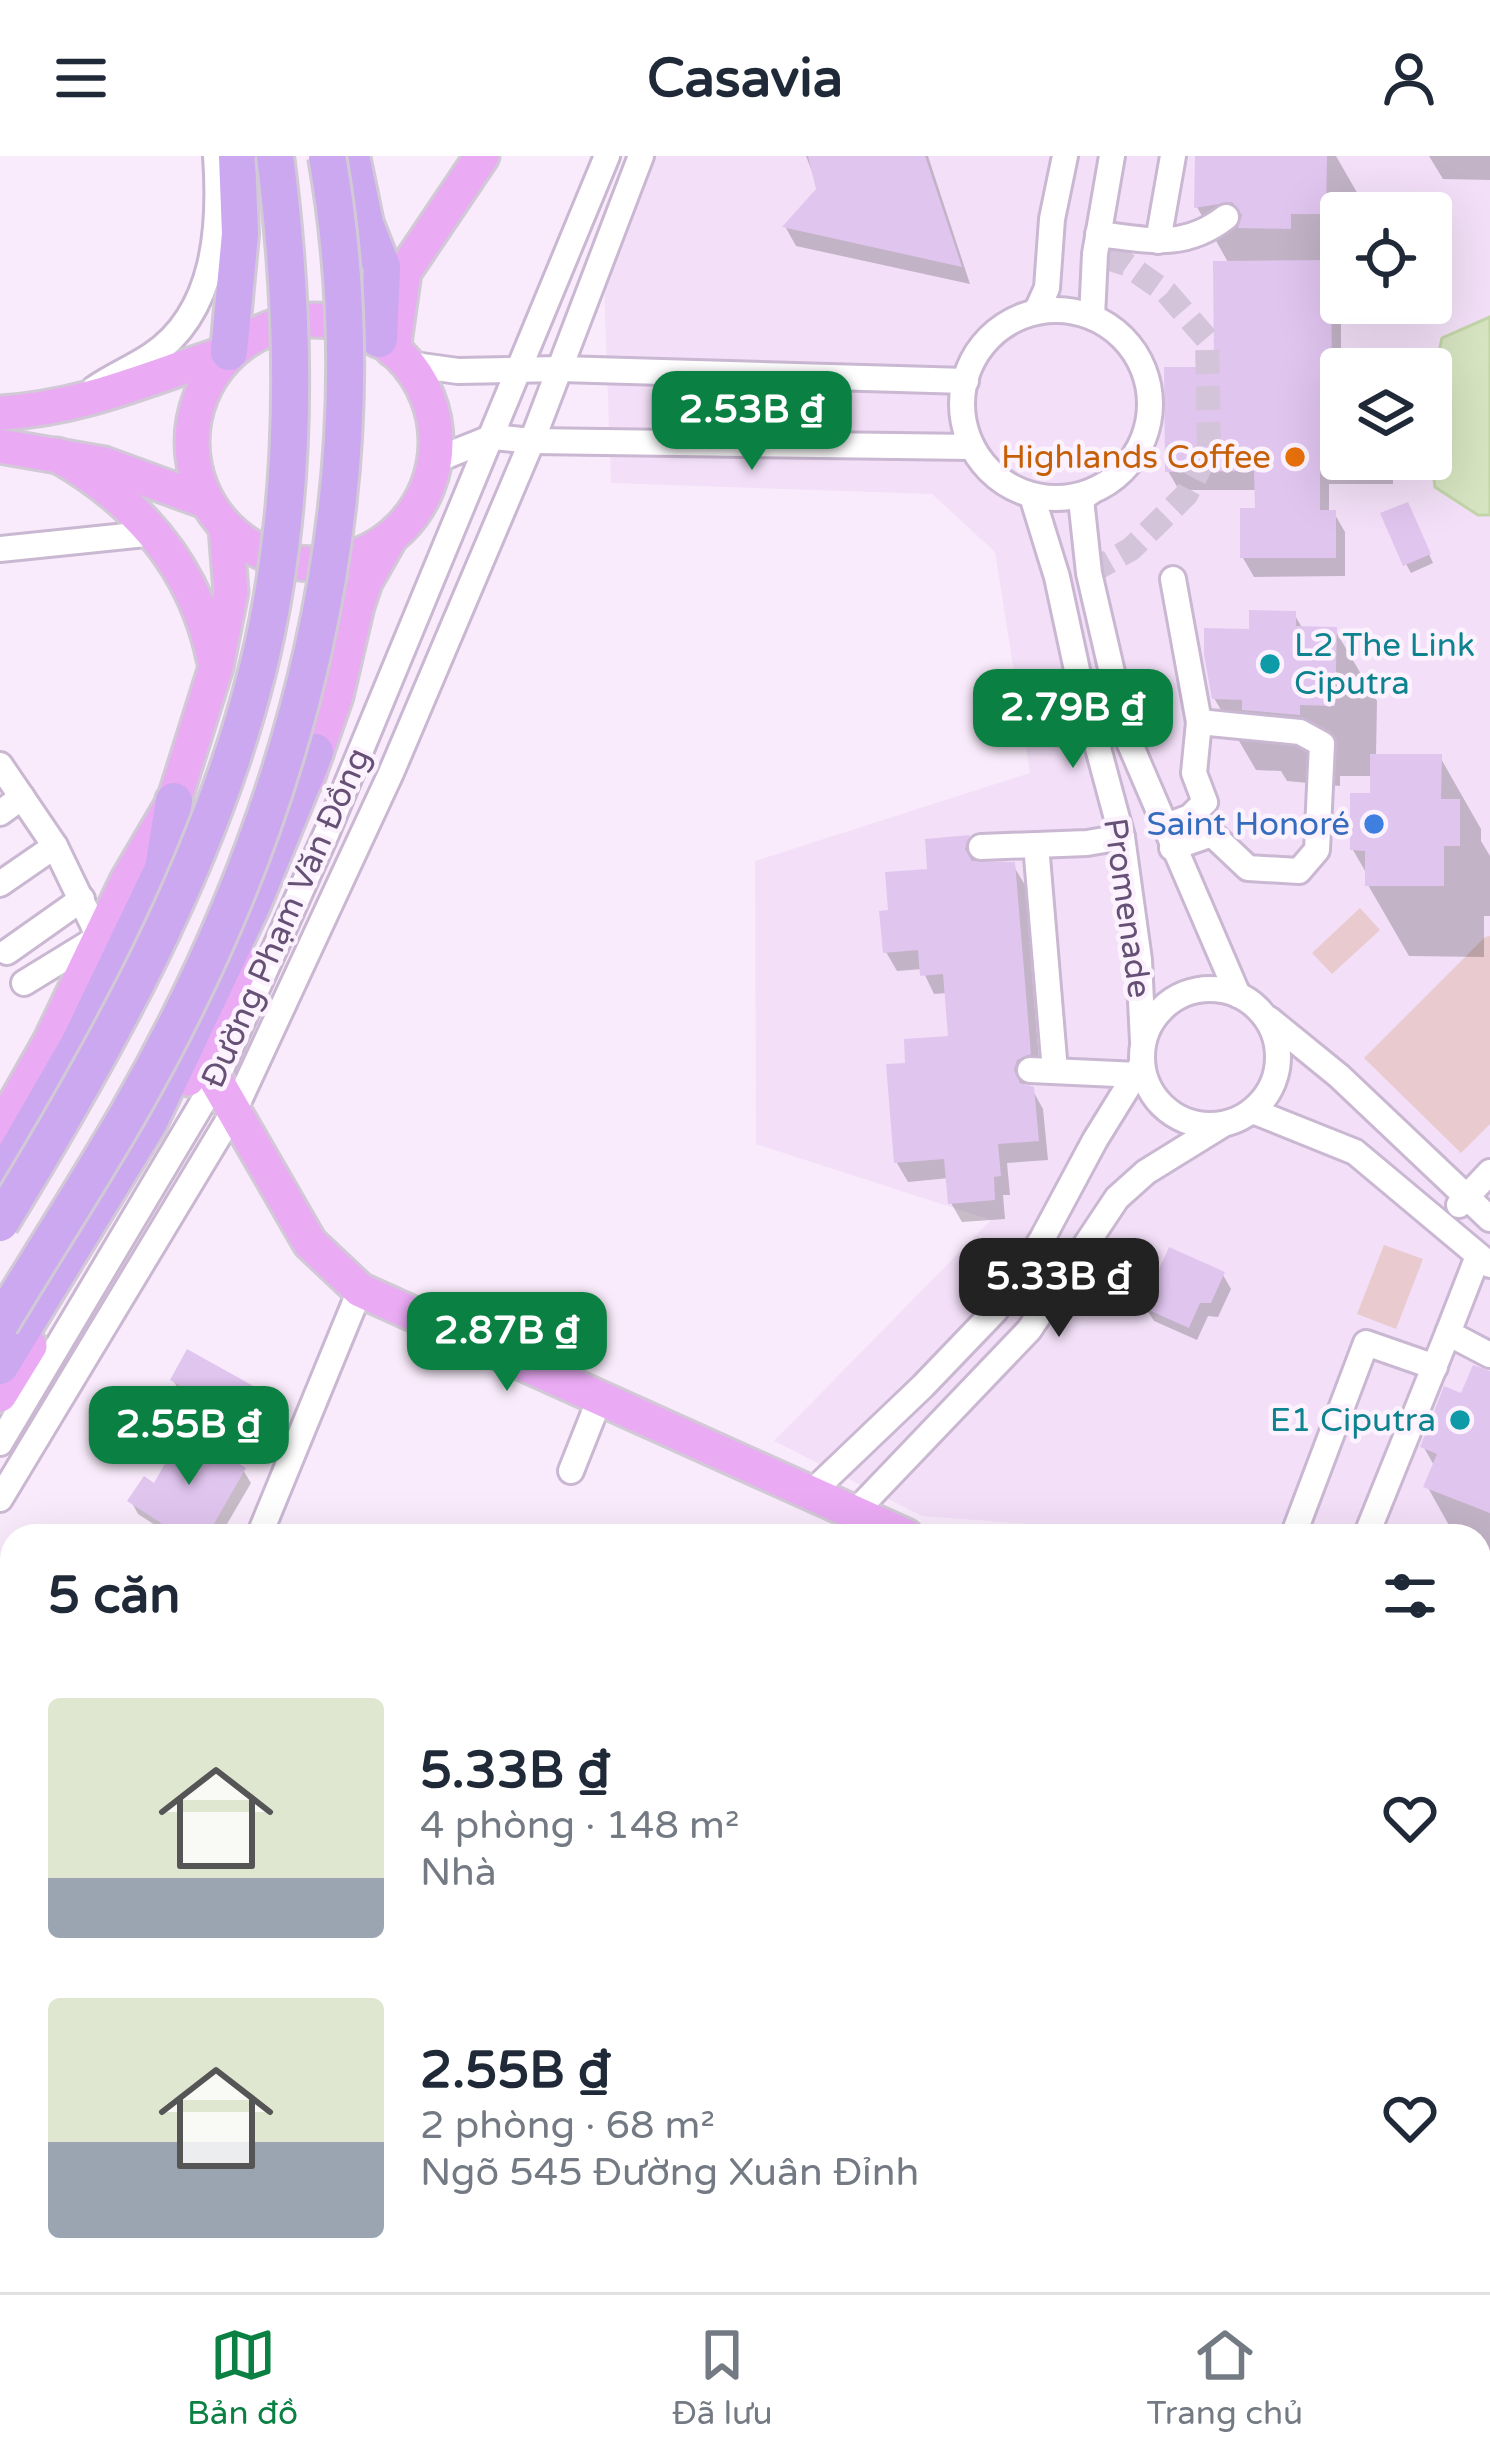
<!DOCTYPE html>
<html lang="vi">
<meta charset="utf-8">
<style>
body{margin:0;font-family:"Varela Round",sans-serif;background:#f2f2f3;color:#1f2937;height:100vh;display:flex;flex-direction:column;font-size:45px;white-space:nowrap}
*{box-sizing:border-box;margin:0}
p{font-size:39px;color:#747a83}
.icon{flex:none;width:66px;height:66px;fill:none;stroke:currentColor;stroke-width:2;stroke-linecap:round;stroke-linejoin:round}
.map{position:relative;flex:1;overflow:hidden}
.drawer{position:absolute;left:0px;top:1368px;width:1491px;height:768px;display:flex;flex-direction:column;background:#fff;border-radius:36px 36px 0 0;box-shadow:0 12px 48px #0002}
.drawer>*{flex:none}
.buttons{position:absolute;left:1320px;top:36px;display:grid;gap:24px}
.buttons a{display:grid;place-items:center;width:132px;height:132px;border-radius:12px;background:#fff;box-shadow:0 12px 48px #0002;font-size:60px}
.price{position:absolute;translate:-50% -102px;padding:0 27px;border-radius:24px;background:#0b8043;color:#fff;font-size:39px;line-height:78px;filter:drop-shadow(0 3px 6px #0008)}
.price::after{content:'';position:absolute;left:50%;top:72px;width:36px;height:27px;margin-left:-18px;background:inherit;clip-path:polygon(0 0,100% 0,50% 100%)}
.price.selected{background:#222;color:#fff}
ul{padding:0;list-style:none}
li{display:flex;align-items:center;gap:36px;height:300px;padding:0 48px}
li span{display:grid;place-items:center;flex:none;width:336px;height:240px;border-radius:12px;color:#555}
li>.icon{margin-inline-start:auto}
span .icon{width:144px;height:144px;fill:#fffc;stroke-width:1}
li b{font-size:51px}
h2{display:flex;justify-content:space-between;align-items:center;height:144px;padding:0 48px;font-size:51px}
header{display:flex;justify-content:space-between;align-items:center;height:156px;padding:0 48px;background:#fff;font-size:54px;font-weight:700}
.menu{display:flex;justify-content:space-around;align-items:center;height:168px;border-top:3px solid #e0e1e3;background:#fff;font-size:33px;color:#747a83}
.menu a{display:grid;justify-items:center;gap:6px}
.menu .selected{color:#0b8043}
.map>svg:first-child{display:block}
</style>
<header><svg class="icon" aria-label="menu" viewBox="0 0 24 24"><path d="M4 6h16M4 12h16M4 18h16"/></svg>Casavia<svg class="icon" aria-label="person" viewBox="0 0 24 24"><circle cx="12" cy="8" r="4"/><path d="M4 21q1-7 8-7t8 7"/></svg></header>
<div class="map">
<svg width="1490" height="2136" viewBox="0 0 1490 2136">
<rect width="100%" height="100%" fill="#f9ebfb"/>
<path fill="#f3e0f8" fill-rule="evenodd" d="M631,0H1490V1460L1479,1457V1380H1115L1070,1371L922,1360L774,1285L991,1064L756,988L755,705L1030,617L995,396L932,338L611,327L603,102ZM1341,57H1431V147H1341ZM1341,213H1431V303H1341Z"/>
<g fill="#e9cacf">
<polygon points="1360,752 1380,774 1332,818 1312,797"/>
<polygon points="1490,780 1490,968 1461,997 1364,902 1485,781"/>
<polygon points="1384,1089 1423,1103 1396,1173 1357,1158"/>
</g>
<path fill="#d6e4c1" stroke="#c3d5a8" stroke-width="3" d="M1490,161V359H1478L1435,331C1427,281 1430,232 1442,182Z"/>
<g fill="#0003">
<polygon points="806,0 928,0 970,128 796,90 786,72 819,34"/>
<polygon points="1198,0 1336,0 1367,54 1341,57 1341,303 1393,303 1393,328 1329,328 1329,357 1334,357 1345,376 1345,420 1254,421 1243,402 1258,355 1257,334 1179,334 1168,315 1217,214 1229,108 1197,51"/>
<polygon points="1429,0 1490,0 1490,24 1443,23"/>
<polygon points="1411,358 1433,407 1411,417 1406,408"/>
<polygon points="1294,458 1303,473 1335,474 1377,545 1376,601 1440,601 1481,673 1481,685 1490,700 1490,760 1484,760 1484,801 1409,800 1368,729 1368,720 1353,694 1373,640 1373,620 1340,620 1340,630 1287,625 1281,615 1256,614 1214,542 1252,476"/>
<polygon points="969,682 979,701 976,708 1013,709 1025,729 1040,917 1027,923 1024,931 1032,933 1043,953 1048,1004 1007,1007 1010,1039 1003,1039 1005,1063 962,1066 951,1047 949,1022 908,1026 897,1007 909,909 951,882 947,837 934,838 922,813 897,815 886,796 891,757"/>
<polygon points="1223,1119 1231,1133 1218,1161 1208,1160 1197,1184 1154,1165 1145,1151"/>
<polygon points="1490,1219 1490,1411 1479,1406 1479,1380 1455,1380 1427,1330 1435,1311 1423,1290 1463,1241"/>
<polygon points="173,1224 264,1240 272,1254 257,1280 181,1238"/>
<polygon points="243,1314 251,1327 220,1380 172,1380 138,1358 131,1345 155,1331"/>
</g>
<g fill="#e0c5ef">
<polygon points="808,0 925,0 962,111 782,71 816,33"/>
<polygon points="1195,0 1327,0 1326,58 1291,58 1291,73 1238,72 1242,59 1232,46 1194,52"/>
<polygon points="1331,104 1332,225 1341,225 1341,310 1320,310 1320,354 1336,354 1336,402 1240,402 1240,352 1255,352 1254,315 1165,316 1164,211 1214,211 1213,105"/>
<polygon points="1408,346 1431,398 1403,410 1380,357"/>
<polygon points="1249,454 1296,455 1296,470 1337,471 1335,550 1300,549 1300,559 1242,554 1242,544 1212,543 1204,499 1204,472 1249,473"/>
<polygon points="1370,598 1442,598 1441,643 1460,643 1460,690 1444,690 1444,730 1365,730 1365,695 1350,694 1350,637 1370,637"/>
<polygon points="970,679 965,693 972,705 1015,706 1031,898 1017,904 1014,914 1020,927 1034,931 1039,985 998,988 1001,1020 994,1021 995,1044 948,1048 944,1003 894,1007 886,908 905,907 904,883 948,880 943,818 920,820 918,794 883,797 879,755 888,754 885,716 927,713 925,683"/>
<polygon points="1169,1091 1225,1116 1211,1147 1200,1147 1189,1172 1142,1151"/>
<polygon points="187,1193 266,1237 248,1268 170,1224"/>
<polygon points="1473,1209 1490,1215 1490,1357 1423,1331 1437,1298 1420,1291 1444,1230 1461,1237"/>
<polygon points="184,1274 246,1312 207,1380 181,1380 127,1345 144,1320 154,1327"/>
</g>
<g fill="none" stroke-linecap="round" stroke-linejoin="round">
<polyline stroke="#d4c4da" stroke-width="24" stroke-dasharray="24 12" stroke-linecap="butt" points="1089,417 1131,393 1186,339 1209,294 1207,183 1167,137 1126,108 1095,98"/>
<g stroke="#cab7d2" stroke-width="30">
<g id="minor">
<path d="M1098,78C1148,84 1184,94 1226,61"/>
<polyline points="1158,85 1173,0"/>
<polyline points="1037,154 1047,132 1052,63 1065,0"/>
<circle cx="1056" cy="248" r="94"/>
<polyline points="1092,161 1095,98 1112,0"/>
<polyline points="407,208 458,215 561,213 966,225"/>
<path d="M94,233C112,220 133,212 152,199C216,156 221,70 216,0"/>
<polyline points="436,304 493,281 532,285 972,291"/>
<polyline points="1092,335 1081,343 1089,417 1127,581 1238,839"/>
<polyline points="1032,340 1057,421 1077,514 1122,681 1139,804 1143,886"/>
<polyline points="0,393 155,377"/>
<polyline points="1173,423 1199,566"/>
<polyline points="0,609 55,690 99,781 24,827"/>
<polyline points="0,657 22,641"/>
<polyline points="1164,671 1190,661 1205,646 1194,617 1199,566 1300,576 1322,588 1317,694 1299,715 1248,712 1212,678 1172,692"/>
<polyline points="1036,689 1055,915"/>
<polyline points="981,691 1087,687 1122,681"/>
<polyline points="0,728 55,690"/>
<polyline points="7,796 82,743"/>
<circle cx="1210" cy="901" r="68"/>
<polyline points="1269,863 1339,920 1490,1063"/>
<polyline points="1030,914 1138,919"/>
<polyline points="1253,955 1355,996 1490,1109"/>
<polyline points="1459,1049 1490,1016"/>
<polyline points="1478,1100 1448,1177 1490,1199"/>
<polyline points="0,1287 216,924 327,676 607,0"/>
<polyline points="571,1315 600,1242"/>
<polyline points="811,1337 923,1230 995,1155 1042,1083 1095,984 1142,908"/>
<polyline points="0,1343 235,953 391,617 532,285 641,0"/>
<polyline points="855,1356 1029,1174 1117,1042 1146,1016 1222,969"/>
<polyline points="259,1380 360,1134"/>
<polyline points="1293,1380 1366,1187 1435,1211"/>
<polyline points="1366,1380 1448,1177"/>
<polyline points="0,1482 12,1496"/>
<polyline points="0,1625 12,1624"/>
<polyline points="3,1676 12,1747"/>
<polyline points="0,2042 12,2039"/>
<polyline points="171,2124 172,2136"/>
<polyline points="476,2124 478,2136"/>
<polyline points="249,2136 295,2128"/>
</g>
</g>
<g stroke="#d1cad6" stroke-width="39">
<g id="major">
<circle cx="314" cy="286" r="122"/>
<polyline points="393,194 404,116 482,0"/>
<path d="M0,257C85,252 150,221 229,196"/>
<polyline points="0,290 104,308 205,345"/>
<path d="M57,299C138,345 195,411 214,503"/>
<polyline points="307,623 336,540 357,450 365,426 390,382"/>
<polyline points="188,923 243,807"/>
<polyline points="216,924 310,1087 360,1134 906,1380"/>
<polyline points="0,974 50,886 127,725 174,645 216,511 231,436 226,372"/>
<polyline points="0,1239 30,1190"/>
<polyline points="1479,1619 1490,1624"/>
</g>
</g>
<g stroke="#d1cad6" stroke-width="42">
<g id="highway">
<polyline points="351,0 365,68 382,111 379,183"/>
<polyline points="229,196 240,78 237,0"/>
<polyline points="0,1025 79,888 163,713 174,645"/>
<polyline points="0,1210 149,966 252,749 315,596"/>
</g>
</g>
<use href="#minor" stroke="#fff" stroke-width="24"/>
<use href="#major" stroke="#eaaaf4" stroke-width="33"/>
<use href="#highway" stroke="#cca8f0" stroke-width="36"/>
<g stroke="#d1cad6" stroke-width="42" stroke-linecap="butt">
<g id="highway-bridge">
<path d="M0,1067C105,895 208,712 257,516C299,347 297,171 275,0"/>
<path d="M0,1168C42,1098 87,1029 128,958C296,666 386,336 327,0"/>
</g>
</g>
<use href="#highway-bridge" stroke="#cca8f0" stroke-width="36"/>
</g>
<circle fill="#e8710a" stroke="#fcf2fe" stroke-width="4.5" cx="1295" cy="301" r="12"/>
<g fill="#0f9aa8" stroke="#fcf2fe" stroke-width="4.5">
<circle cx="1270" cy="508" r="12"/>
<circle cx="1460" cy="1264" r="12"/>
</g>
<circle fill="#3f7fe0" stroke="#fcf2fe" stroke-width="4.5" cx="1374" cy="668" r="12"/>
<g text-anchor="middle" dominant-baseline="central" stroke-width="9" stroke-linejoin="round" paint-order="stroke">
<g font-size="33" fill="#c56008" stroke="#fcf2fe" text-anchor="end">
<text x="1271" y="301">Highlands Coffee</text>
</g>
<g font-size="33" fill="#0d838f" stroke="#fcf2fe" text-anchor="start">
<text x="1294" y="489">L2 The Link<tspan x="1294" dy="38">Ciputra</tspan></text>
<text x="1436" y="1264" text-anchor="end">E1 Ciputra</text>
</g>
<g font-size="33" fill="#366cbe" stroke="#fcf2fe" text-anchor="end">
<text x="1350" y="668">Saint Honoré</text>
</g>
<g font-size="33" fill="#665075" stroke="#fcf2fe">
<text transform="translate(1127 752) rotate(82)">Promenade</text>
<text transform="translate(286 762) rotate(-66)">Đường Phạm Văn Đồng</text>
</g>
</g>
</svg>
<div class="buttons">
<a><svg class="icon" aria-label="locate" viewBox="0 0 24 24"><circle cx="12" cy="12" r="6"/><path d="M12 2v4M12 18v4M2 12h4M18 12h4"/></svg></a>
<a><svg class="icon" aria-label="layers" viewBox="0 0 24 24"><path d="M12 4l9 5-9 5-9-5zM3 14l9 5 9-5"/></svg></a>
</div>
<b class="price" style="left:752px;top:317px">2.53B ₫</b>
<b class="price" style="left:1073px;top:615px">2.79B ₫</b>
<b class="price selected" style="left:1059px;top:1184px">5.33B ₫</b>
<b class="price" style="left:507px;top:1238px">2.87B ₫</b>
<b class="price" style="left:189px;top:1332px">2.55B ₫</b>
<section class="drawer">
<h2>5 căn<svg class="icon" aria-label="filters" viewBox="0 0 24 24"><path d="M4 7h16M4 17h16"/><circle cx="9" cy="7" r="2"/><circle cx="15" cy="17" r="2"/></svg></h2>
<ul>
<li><span style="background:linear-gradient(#dfe7d0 75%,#9aa5b1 0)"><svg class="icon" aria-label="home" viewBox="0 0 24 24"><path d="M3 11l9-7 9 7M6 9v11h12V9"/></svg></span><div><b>5.33B ₫</b><p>4 phòng · 148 m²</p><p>Nhà</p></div><svg class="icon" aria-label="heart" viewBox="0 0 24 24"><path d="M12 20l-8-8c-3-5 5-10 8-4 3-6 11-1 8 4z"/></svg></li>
<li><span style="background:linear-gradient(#dfe7d0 60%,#9aa5b1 0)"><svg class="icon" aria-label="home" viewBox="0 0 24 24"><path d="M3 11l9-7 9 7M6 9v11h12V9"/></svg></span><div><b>2.55B ₫</b><p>2 phòng · 68 m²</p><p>Ngõ 545 Đường Xuân Đỉnh</p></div><svg class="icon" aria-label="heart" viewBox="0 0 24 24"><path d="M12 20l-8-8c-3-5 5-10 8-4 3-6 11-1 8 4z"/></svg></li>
</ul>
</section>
</div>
<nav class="menu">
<a class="selected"><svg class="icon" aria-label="map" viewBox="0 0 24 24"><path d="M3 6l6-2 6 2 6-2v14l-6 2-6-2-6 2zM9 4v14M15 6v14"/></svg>Bản đồ</a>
<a><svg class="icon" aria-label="saved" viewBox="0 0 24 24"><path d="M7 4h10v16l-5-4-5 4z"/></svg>Đã lưu</a>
<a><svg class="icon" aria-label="home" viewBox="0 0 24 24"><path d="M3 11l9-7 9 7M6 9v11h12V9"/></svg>Trang chủ</a>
</nav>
